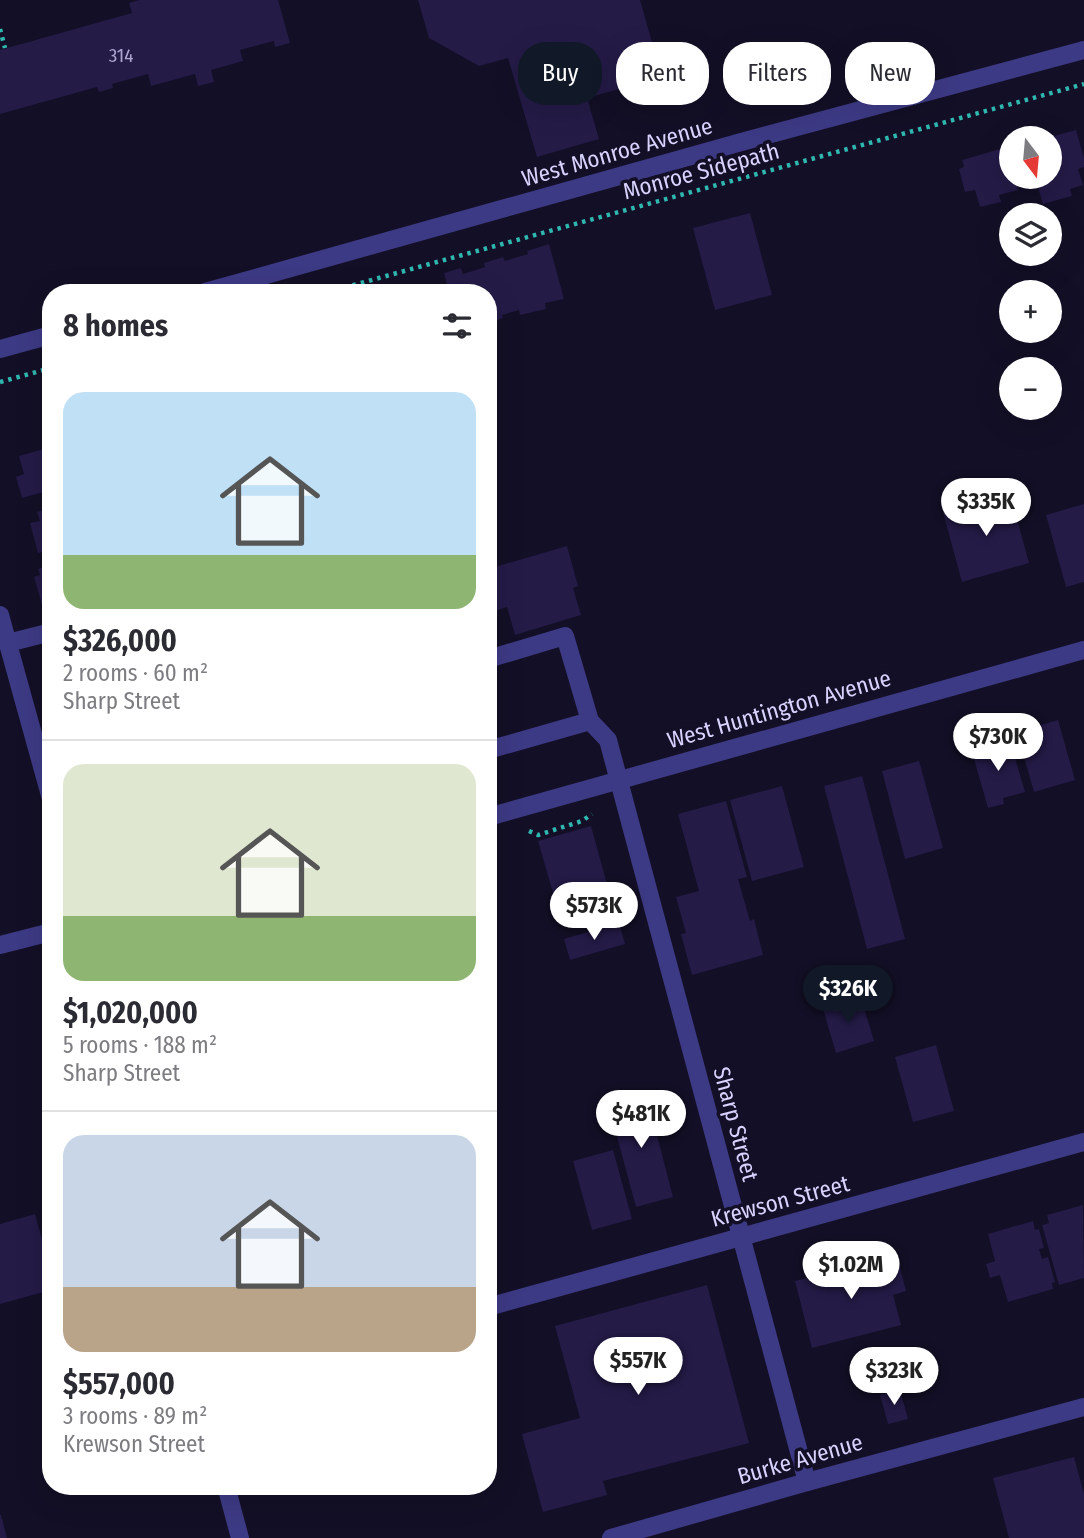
<!DOCTYPE html>
<meta charset="utf-8">
<style>
body{margin:0;font-family:"Fira Sans Condensed",sans-serif;background:#f2f2f3;color:#2b2b33;height:100vh;display:flex;flex-direction:column;font-size:26px;white-space:nowrap}
*{box-sizing:border-box;margin:0}
p{font-size:23px;color:#7c7c81}
.icon{flex:none;width:38px;height:38px;fill:none;stroke:currentColor;stroke-width:2;stroke-linecap:round;stroke-linejoin:round}
.map{position:relative;flex:1;overflow:hidden}
.panel{position:absolute;left:42px;top:284px;width:455px;height:1211px;display:flex;flex-direction:column;background:#fff;border-radius:28px;box-shadow:0 7px 28px #0002}
.panel>*{flex:none}
.guide{position:absolute;left:518px;top:42px;width:460px;height:63px;display:flex;gap:14px}
.needle{width:46px;rotate:164deg}
.controls{position:absolute;left:999px;top:126px;display:grid;gap:14px}
.controls a{display:grid;place-items:center;width:63px;height:63px;border-radius:50%;background:#fff;box-shadow:0 7px 28px #0002;font-size:35px}
.price{position:absolute;translate:-50% -60px;padding:0 16px;border-radius:24px;background:#fff;color:#222;font-size:23px;line-height:46px;filter:drop-shadow(0 2px 4px #0008)}
.price::after{content:'';position:absolute;left:50%;top:42px;width:21px;height:16px;margin-left:-10px;background:inherit;clip-path:polygon(0 0,100% 0,50% 100%)}
.price.selected{background:#111827;color:#fff}
ul{padding:0;list-style:none}
li{display:grid;align-content:center;gap:14px;height:371px;padding:0 21px}
li+li{border-top:2px solid #e1e1e2}
li span{display:grid;place-items:center;height:217px;border-radius:21px;color:#555}
li>.icon{margin-inline-start:auto}
span .icon{width:126px;height:126px;fill:#fffc;stroke-width:1}
li b{font-size:30px}
h2{display:flex;justify-content:space-between;align-items:center;height:84px;padding:0 21px;font-size:30px}
.chip{padding:0 24px;border-radius:28px;background:#fff;box-shadow:0 7px 28px #0002;font-size:24px;line-height:63px}
.chip.selected{background:#111827;color:#fff}
.map>svg:first-child{display:block}
</style>
<div class="map">
<svg width="1084" height="1538" viewBox="0 0 1084 1538">
<rect width="100%" height="100%" fill="#130f26"/>
<g fill="#241b47">
<polygon points="139,0 278,0 290,43 275,47 274,41 240,50 243,61 211,70 214,82 198,86 195,74 151,86 148,74 112,84 113,88 99,92 97,87 0,114 0,50 132,13 129,3"/>
<polygon points="418,0 640,0 662,77 587,98 599,139 537,157 508,58 479,66 429,38"/>
<polygon points="1076,130 1084,158 1084,167 1078,169 1083,185 1070,189 1072,196 1043,204 1035,177 1050,177 1050,137"/>
<polygon points="1007,147 1012,166 1012,177 1014,177 1018,190 999,195 1001,202 980,207 975,190 965,192 959,169 964,167 962,160"/>
<polygon points="750,213 772,295 715,310 693,228"/>
<polygon points="549,244 564,299 545,303 546,309 520,315 519,310 502,315 503,318 488,323 488,292 449,292 444,273 461,268 463,274 485,267 484,263 503,257 505,261 528,254 527,251"/>
<polygon points="51,447 51,490 22,498 16,477 24,474 19,456"/>
<polygon points="1010,493 1029,563 962,582 943,512"/>
<polygon points="1084,504 1084,582 1066,587 1046,515"/>
<polygon points="51,508 51,554 48,555 47,551 38,553 30,523 40,521 37,512"/>
<polygon points="567,546 578,586 573,588 581,615 515,635 507,607 488,613 488,569"/>
<polygon points="51,565 51,612 50,613 48,606 43,608 34,577 40,575 38,569"/>
<polygon points="1058,720 1075,780 1034,792 1017,732"/>
<polygon points="1010,741 1025,792 1003,798 1004,804 988,808 972,752"/>
<polygon points="919,761 943,848 905,859 882,771"/>
<polygon points="862,776 905,939 867,949 824,786"/>
<polygon points="782,786 804,867 752,881 730,800"/>
<polygon points="726,801 747,877 738,879 750,921 754,919 763,955 692,975 681,934 686,933 676,897 699,891 678,814"/>
<polygon points="591,826 610,895 558,910 538,841"/>
<polygon points="619,923 625,944 570,960 564,939"/>
<polygon points="861,998 874,1041 836,1053 823,1009"/>
<polygon points="936,1045 954,1111 913,1122 895,1057"/>
<polygon points="646,1093 673,1197 636,1207 608,1103"/>
<polygon points="613,1150 632,1219 592,1230 573,1161"/>
<polygon points="1083,1205 1084,1278 1059,1285 1042,1225 1049,1223 1047,1215"/>
<polygon points="35,1214 51,1272 51,1290 0,1304 0,1224"/>
<polygon points="1033,1221 1035,1230 1039,1229 1044,1248 1039,1249 1042,1259 1048,1257 1055,1282 1052,1283 1053,1289 1008,1302 1000,1275 990,1278 986,1264 995,1261 988,1234"/>
<polygon points="897,1255 906,1291 893,1295 901,1325 812,1348 795,1281"/>
<polygon points="707,1285 749,1443 603,1481 607,1495 543,1512 522,1434 580,1418 555,1326"/>
<polygon points="900,1390 908,1419 888,1424 880,1395"/>
<polygon points="1074,1457 1084,1494 1084,1538 1009,1538 993,1478"/>
<polygon points="0,1515 1,1515 7,1538 0,1538"/>
</g>
<g fill="none" stroke-linecap="round" stroke-linejoin="round">
<g stroke="#2fb8b0" stroke-width="4.5" stroke-dasharray="3.5 5" stroke-linecap="butt">
<polyline points="0,29 5,48"/>
<polyline points="328,292 1084,84"/>
<polyline points="0,382 51,368"/>
<polyline points="529,831 538,835 582,821 592,814"/>
</g>
<g stroke="#3d3a85" stroke-width="18">
<polyline points="205,292 745,141 1084,50"/>
<polyline points="0,349 51,335"/>
<polyline points="0,615 51,799"/>
<polyline points="8,643 51,632"/>
<polyline points="488,659 565,636 590,721"/>
<polyline points="488,750 590,721 608,740 807,1482"/>
<polyline points="488,817 1084,650"/>
<polyline points="0,945 51,932"/>
<polyline points="488,1307 1084,1142"/>
<polyline points="226,1486 240,1538"/>
<polyline points="611,1538 807,1482 1084,1407"/>
</g>
</g>
<g text-anchor="middle" dominant-baseline="central" stroke-width="7" stroke-linejoin="round" paint-order="stroke">
<g font-size="19" fill="#aca6d1">
<text x="121" y="55">314</text>
</g>
<g font-size="23" fill="#d9d4ff" stroke="#130f26">
<text transform="translate(617 152) rotate(-16)">West Monroe Avenue</text>
<text transform="translate(701 171) rotate(-15)">Monroe Sidepath</text>
<text transform="translate(779 709) rotate(-16)">West Huntington Avenue</text>
<text transform="translate(736 1124) rotate(75)">Sharp Street</text>
<text transform="translate(780 1201) rotate(-15)">Krewson Street</text>
<text transform="translate(800 1459) rotate(-16)">Burke Avenue</text>
</g>
</g>
</svg>
<div class="controls">
<a><svg class="needle" viewBox="-14 -14 28 28"><path d="M0-13l5 13h-10z" fill="#e53935"/><path d="M0 13l5-13h-10z" fill="#7c7c81"/></svg></a>
<a><svg class="icon" aria-label="layers" viewBox="0 0 24 24"><path d="M12 4l9 5-9 5-9-5zM3 14l9 5 9-5"/></svg></a>
<a>+</a>
<a>−</a>
</div>
<b class="price" style="left:986px;top:538px">$335K</b>
<b class="price" style="left:998px;top:773px">$730K</b>
<b class="price" style="left:594px;top:942px">$573K</b>
<b class="price selected" style="left:848px;top:1025px">$326K</b>
<b class="price" style="left:641px;top:1150px">$481K</b>
<b class="price" style="left:851px;top:1301px">$1.02M</b>
<b class="price" style="left:638px;top:1397px">$557K</b>
<b class="price" style="left:894px;top:1407px">$323K</b>
<div class="guide">
<a class="chip selected">Buy</a>
<a class="chip">Rent</a>
<a class="chip">Filters</a>
<a class="chip">New</a>
</div>
<section class="panel">
<h2>8 homes<svg class="icon" aria-label="filters" viewBox="0 0 24 24"><path d="M4 7h16M4 17h16"/><circle cx="9" cy="7" r="2"/><circle cx="15" cy="17" r="2"/></svg></h2>
<ul>
<li><span style="background:linear-gradient(#bfe0f5 75%,#8fb573 0)"><svg class="icon" aria-label="home" viewBox="0 0 24 24"><path d="M3 11l9-7 9 7M6 9v11h12V9"/></svg></span><div><b>$326,000</b><p>2 rooms · 60 m²</p><p>Sharp Street</p></div></li>
<li><span style="background:linear-gradient(#dfe7d0 70%,#8fb573 0)"><svg class="icon" aria-label="home" viewBox="0 0 24 24"><path d="M3 11l9-7 9 7M6 9v11h12V9"/></svg></span><div><b>$1,020,000</b><p>5 rooms · 188 m²</p><p>Sharp Street</p></div></li>
<li><span style="background:linear-gradient(#c9d6e8 70%,#b9a48a 0)"><svg class="icon" aria-label="home" viewBox="0 0 24 24"><path d="M3 11l9-7 9 7M6 9v11h12V9"/></svg></span><div><b>$557,000</b><p>3 rooms · 89 m²</p><p>Krewson Street</p></div></li>
</ul>
</section>
</div>
